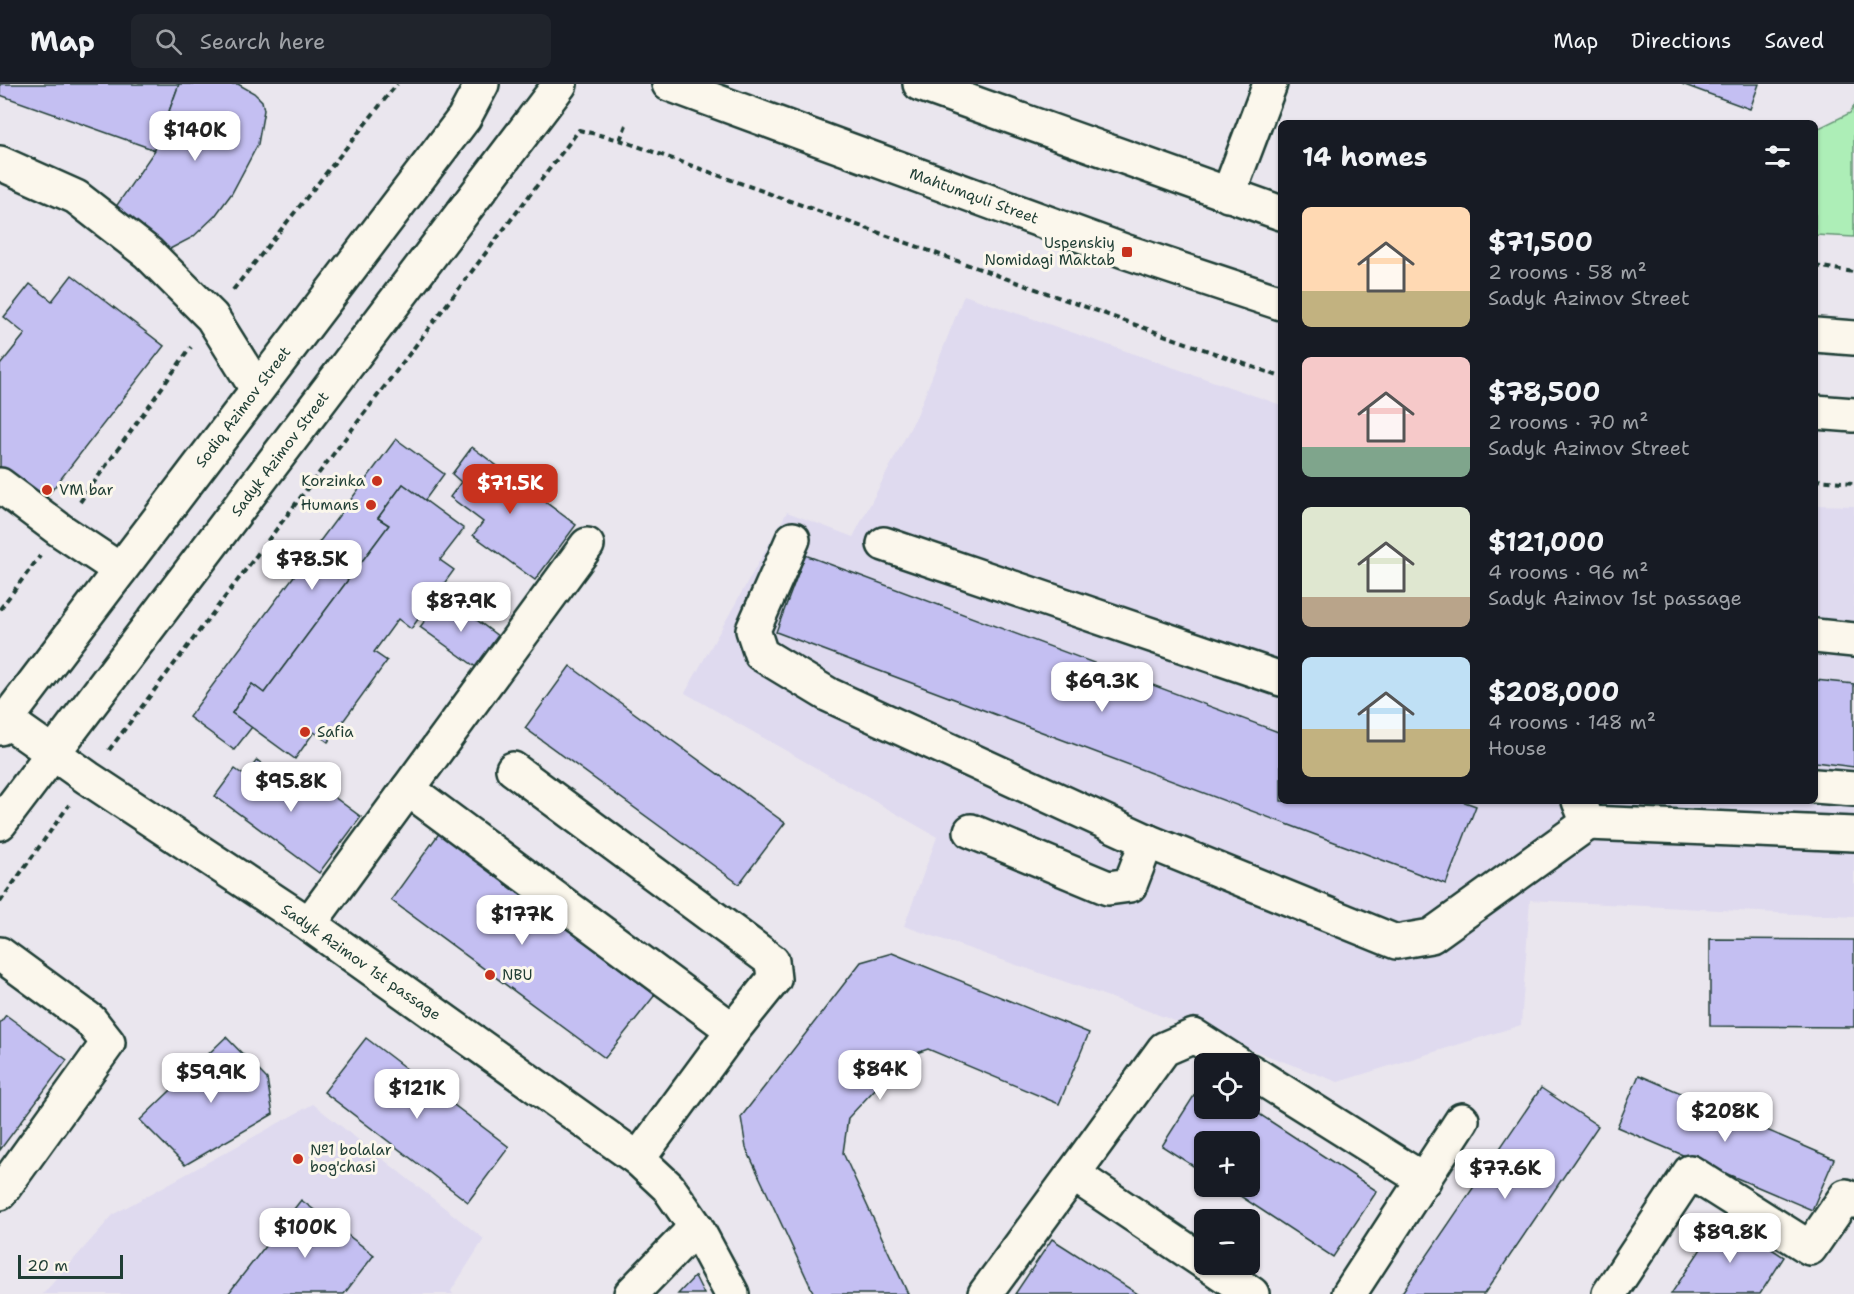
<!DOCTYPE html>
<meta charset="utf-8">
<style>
body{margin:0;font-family:"Shantell Sans",sans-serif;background:#20242c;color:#f1f3f6;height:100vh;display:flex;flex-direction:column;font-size:22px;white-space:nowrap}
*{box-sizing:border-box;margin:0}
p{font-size:20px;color:#9ea1a6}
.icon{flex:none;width:33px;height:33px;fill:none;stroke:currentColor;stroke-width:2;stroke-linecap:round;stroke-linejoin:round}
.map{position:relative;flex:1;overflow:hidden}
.drawer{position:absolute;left:1278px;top:36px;width:540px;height:684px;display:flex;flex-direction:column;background:#171b24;border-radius:9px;box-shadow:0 2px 4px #0004}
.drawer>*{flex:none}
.controls{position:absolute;left:1194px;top:969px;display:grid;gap:12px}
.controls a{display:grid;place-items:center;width:66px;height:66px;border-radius:9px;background:#171b24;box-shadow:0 2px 4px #0004;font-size:30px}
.scale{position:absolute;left:18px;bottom:15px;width:105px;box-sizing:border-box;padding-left:6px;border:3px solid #1f3d34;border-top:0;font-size:16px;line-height:21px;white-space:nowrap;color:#1f3d34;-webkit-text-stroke:4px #fbf7ec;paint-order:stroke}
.price{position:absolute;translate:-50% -51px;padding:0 14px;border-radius:12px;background:#fff;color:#222;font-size:20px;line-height:39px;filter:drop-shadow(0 2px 3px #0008)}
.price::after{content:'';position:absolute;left:50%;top:36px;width:18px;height:14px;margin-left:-9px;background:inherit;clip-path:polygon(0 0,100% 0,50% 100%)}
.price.active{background:#c8321e;color:#fff}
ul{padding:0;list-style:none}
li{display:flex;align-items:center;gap:18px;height:150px;padding:0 24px}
li span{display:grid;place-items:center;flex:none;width:168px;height:120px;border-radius:9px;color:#555}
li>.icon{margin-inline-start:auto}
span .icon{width:72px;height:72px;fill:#fffc;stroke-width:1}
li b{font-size:26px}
h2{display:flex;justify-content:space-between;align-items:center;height:72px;padding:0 24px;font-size:26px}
header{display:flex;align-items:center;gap:36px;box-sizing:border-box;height:84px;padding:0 30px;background:#171b24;border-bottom:2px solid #363941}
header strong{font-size:28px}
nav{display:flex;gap:33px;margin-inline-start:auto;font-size:21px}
.search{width:420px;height:54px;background:#20242c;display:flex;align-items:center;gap:15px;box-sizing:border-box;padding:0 21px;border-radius:9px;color:#9ea1a6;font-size:22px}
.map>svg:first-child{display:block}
</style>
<header>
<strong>Map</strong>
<div class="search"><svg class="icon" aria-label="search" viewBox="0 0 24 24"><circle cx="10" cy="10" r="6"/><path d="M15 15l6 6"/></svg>Search here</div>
<nav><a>Map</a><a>Directions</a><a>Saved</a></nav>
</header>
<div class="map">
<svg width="1854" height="1210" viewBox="0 0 1854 1210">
<rect width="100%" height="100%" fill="#eae6ee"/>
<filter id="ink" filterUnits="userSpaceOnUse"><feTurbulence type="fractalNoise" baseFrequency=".0167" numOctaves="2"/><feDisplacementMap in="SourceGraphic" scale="12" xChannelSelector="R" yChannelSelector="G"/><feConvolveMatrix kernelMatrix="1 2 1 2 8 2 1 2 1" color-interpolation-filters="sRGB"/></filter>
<g filter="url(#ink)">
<g fill="#dfdaef">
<polygon points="964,211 1281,321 1281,717 1815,717 1815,421 1854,422 1854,833 1530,816 1521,941 1338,998 1135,922 904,842 937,753 685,609 787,428 853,453 917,331"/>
<polygon points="313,1020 484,1155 451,1207 453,1210 43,1210 114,1130"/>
</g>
<polygon fill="#adeeb7" stroke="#669676" stroke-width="1.5" points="1854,22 1854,153 1815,151 1815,53 1819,44 1850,29"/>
<g fill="#c4bff2" stroke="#1f3d34" stroke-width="1.5">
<polygon points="0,0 179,0 155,66 0,11"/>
<polygon points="179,0 238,0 254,9 262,17 264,26 258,60 232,109 215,132 193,153 166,167 115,124 155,66"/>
<polygon points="1682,0 1759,0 1750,25"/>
<polygon points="72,191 164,262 42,419 0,386 0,281 25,250 4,233 30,200 52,217"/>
<polygon points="396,355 444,390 425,416 403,400 378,434 389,441 264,609 252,600 232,629 252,643 234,666 189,633"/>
<polygon points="472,363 576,441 535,496 473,451 483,438 450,413 461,398 452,390"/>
<polygon points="403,400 464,445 440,476 454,486 411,545 398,535 374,568 387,577 328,658 314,648 295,675 232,629 252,600 264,609 389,441 378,434"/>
<polygon points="805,471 1281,649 1281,717 1462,717 1476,722 1446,800 776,548"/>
<polygon points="444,511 503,556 480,586 420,543"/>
<polygon points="570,582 785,739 739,800 525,644"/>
<polygon points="1815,596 1854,600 1854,683 1815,678"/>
<polygon points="257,676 289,701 299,687 361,733 319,789 215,712 235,685 245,692"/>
<polygon points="440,748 655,911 605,974 391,816"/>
<polygon points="1710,855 1854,856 1854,943 1710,942"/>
<polygon points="892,869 1089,949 1059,1020 928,965 905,973 848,1034 843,1069 908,1210 814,1210 746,1064 741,1033 861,878"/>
<polygon points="6,931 67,976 0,1066 0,939"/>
<polygon points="226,953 267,995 273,1030 185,1081 140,1036"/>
<polygon points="366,954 509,1063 468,1118 324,1008"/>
<polygon points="1639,991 1834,1075 1812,1126 1617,1043"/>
<polygon points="1204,996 1204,1024 1250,1024 1377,1107 1333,1173 1225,1102 1250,1102 1250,1058 1204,1058 1204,1089 1162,1062"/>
<polygon points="1541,1004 1598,1042 1484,1210 1401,1210"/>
<polygon points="301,1116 374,1171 344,1210 228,1210"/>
<polygon points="1722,1133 1784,1173 1760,1210 1671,1210"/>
<polygon points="1052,1155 1138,1210 1015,1210"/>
<polygon points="695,1192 704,1210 678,1210"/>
</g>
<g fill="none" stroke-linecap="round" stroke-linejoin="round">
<g stroke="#1f3d34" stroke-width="38">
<g id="minor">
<polyline points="0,79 76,113 148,169 212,233 257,305"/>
<polyline points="1228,111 1270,0"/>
<polyline points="0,401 60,446 120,486"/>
<polyline points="793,455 753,546 761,570 829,611 1147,757 1396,858 1431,852 1588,739"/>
<polyline points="884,460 1281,595"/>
<polyline points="1815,552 1854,556"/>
<polyline points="6,636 88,694 309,840 638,1075 668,1103 696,1143 732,1210"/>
<polyline points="513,685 772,877 774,895 733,946 638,1075"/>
<polyline points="1815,702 1854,705"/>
<polyline points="408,705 733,946"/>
<polyline points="1579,717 1588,739 1854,750"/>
<polyline points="971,747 1108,804 1130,801 1147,757"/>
<polyline points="309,840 587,461"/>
<polyline points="0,870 90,936 108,959 0,1109"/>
<polyline points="1250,987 1424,1096"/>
<polyline points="1073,1090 1164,965 1194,952 1238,980"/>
<polyline points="1208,1180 1252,1210"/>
<polyline points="631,1210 696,1143"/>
<polyline points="985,1210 1073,1090 1204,1178"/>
<polyline points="1349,1210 1462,1036"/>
<polyline points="1609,1210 1690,1088 1810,1164 1846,1112 1854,1117"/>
</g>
</g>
<g stroke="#1f3d34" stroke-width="38">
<g id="major">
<polyline points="669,0 1127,168 1281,219"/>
<polyline points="920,0 1281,129"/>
<polyline points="1815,251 1854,254"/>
<polyline points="1815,328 1854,331"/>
<polyline points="0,644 464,34 482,0"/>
<polyline points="0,739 560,0"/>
</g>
</g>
<g stroke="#1f3d34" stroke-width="4" stroke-dasharray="6 4.5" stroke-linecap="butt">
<polyline points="620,56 626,41"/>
<polyline points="1815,182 1854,188"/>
<polyline points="233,206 397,0"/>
<polyline points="1815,396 1854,399"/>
<polyline points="80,418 191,263"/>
<polyline points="0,525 40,472"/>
<polyline points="109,666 579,46 620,56 1281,293"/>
<polyline points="0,818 69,721"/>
</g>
<use href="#minor" stroke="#fbf7ec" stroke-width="33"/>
<use href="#major" stroke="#fbf7ec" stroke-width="33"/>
</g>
</g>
<g fill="#c8321e" stroke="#fbf7ec" stroke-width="2">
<rect x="1121" y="162" width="12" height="12" rx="3"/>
<circle cx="377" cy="397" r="6"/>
<circle cx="47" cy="406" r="6"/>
<circle cx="371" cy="421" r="6"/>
<circle cx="305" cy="648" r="6"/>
<circle cx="490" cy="891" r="6"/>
<circle cx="298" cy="1075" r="6"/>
</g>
<g text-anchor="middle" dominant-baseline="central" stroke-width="6" stroke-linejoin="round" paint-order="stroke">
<g font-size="15" fill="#1f3d34" stroke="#fbf7ec">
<text transform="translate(974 112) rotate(20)">Mahtumquli Street</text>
<text transform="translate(243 323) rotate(-53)">Sodiq Azimov Street</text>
<text transform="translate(280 370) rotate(-53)">Sadyk Azimov Street</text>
<text transform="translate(361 878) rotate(35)">Sadyk Azimov 1st passage</text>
</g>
<g font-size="15" fill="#1f3d34" stroke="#fbf7ec" text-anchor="start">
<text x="1115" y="159" text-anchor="end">Uspenskiy<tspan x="1115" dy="17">Nomidagi Maktab</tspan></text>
<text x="365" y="397" text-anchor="end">Korzinka</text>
<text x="59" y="406">VM bar</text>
<text x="359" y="421" text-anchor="end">Humans</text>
<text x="317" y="648">Safia</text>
<text x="502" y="891">NBU</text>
<text x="310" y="1066">№1 bolalar<tspan x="310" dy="17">bog'chasi</tspan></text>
</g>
</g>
</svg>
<div class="controls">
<a><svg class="icon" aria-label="locate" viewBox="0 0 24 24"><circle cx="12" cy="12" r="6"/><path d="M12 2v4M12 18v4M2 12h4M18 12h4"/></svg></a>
<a>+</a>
<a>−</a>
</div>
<div class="scale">20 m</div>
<b class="price" style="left:195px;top:78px">$140K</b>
<b class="price active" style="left:510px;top:431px">$71.5K</b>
<b class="price" style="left:312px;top:507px">$78.5K</b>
<b class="price" style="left:461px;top:549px">$87.9K</b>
<b class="price" style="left:1102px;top:629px">$69.3K</b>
<b class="price" style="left:291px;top:729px">$95.8K</b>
<b class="price" style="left:522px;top:862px">$177K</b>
<b class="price" style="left:880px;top:1017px">$84K</b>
<b class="price" style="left:211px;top:1020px">$59.9K</b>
<b class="price" style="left:417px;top:1036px">$121K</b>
<b class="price" style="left:1725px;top:1059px">$208K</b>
<b class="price" style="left:1505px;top:1116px">$77.6K</b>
<b class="price" style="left:305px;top:1175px">$100K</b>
<b class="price" style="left:1730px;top:1180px">$89.8K</b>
<section class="drawer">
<h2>14 homes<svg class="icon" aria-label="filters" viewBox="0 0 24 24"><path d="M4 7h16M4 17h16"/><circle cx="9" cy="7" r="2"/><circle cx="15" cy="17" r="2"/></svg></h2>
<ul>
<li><span style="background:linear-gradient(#ffd9b3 70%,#c2b280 0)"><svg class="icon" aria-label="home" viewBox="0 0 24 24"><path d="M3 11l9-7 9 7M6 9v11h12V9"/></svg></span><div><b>$71,500</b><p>2 rooms · 58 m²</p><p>Sadyk Azimov Street</p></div></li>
<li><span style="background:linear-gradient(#f6c9c9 75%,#7fa58c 0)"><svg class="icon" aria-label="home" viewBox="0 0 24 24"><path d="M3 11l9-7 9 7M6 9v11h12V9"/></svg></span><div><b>$78,500</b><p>2 rooms · 70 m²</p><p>Sadyk Azimov Street</p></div></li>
<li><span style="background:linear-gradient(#dfe7d0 75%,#b9a48a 0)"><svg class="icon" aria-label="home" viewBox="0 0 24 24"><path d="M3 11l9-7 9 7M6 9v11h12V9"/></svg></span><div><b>$121,000</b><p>4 rooms · 96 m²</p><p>Sadyk Azimov 1st passage</p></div></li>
<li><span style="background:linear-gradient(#bfe0f5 60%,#c2b280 0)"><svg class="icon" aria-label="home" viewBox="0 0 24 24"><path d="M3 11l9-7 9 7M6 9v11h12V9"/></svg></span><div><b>$208,000</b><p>4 rooms · 148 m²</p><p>House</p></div></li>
</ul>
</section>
</div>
